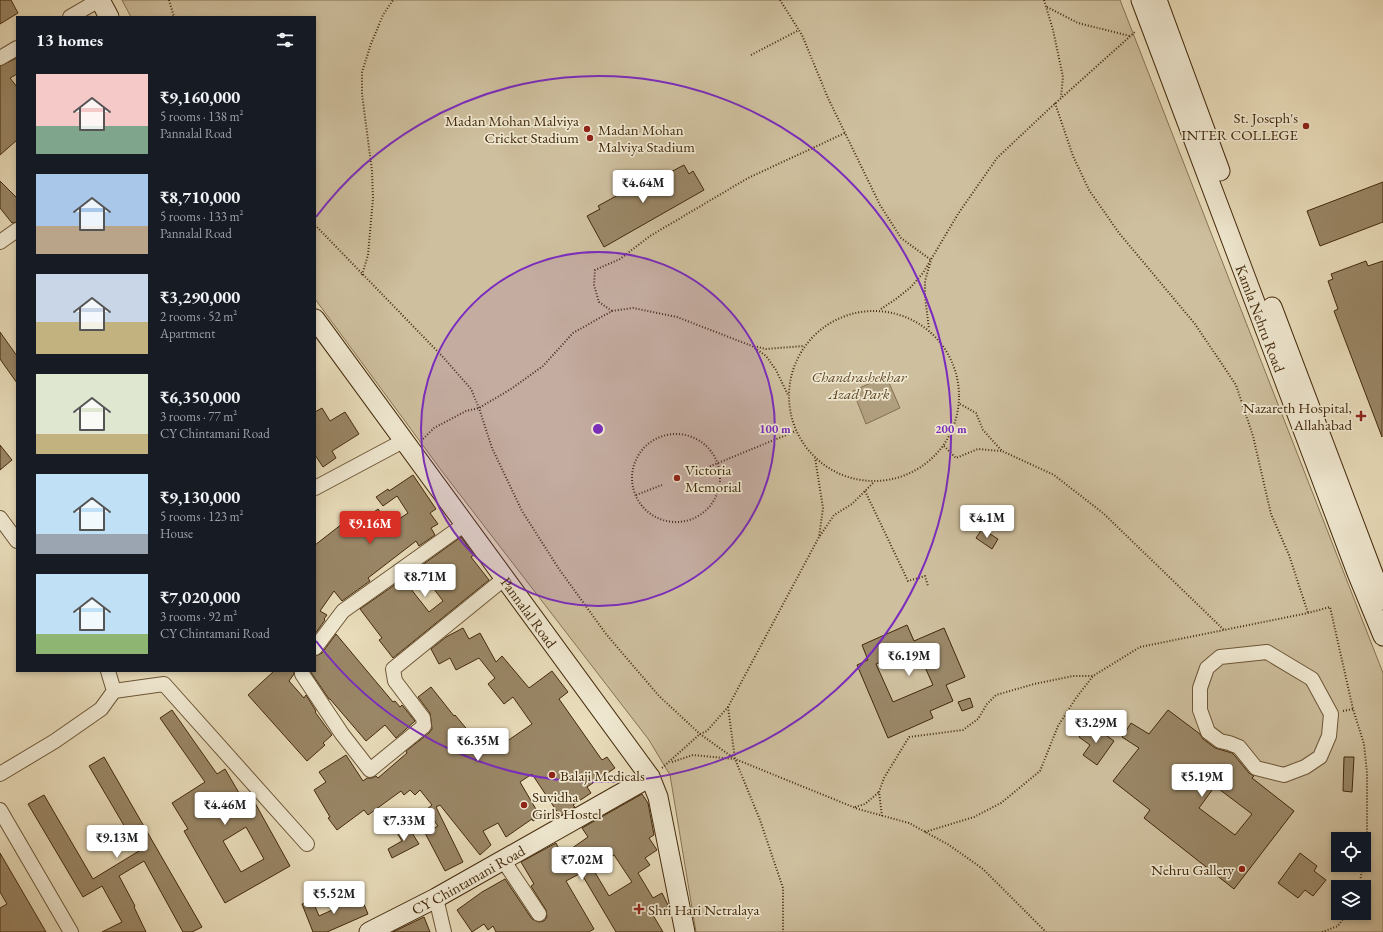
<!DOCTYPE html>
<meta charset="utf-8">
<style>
body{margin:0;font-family:"EB Garamond",serif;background:#20242c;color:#f1f3f6;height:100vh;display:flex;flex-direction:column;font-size:15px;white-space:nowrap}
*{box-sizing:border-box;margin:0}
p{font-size:13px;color:#9ea1a6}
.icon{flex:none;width:22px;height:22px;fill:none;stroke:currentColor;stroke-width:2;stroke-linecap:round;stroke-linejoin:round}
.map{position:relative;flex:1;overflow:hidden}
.details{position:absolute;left:16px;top:16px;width:300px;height:656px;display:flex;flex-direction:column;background:#171b24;border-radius:0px;box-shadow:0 2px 6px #0003}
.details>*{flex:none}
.controls{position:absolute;left:1331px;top:832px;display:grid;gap:8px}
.controls a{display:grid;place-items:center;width:40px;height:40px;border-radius:0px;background:#171b24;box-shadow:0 2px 6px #0003;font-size:20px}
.price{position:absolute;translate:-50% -34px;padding:0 9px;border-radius:4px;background:#fff;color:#222;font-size:13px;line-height:26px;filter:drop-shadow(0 1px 2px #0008)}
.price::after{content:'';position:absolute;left:50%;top:24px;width:12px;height:9px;margin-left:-6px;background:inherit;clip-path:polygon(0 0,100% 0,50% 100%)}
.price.active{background:#d93025;color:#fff}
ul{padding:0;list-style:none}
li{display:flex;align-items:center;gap:12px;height:100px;padding:0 20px}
li span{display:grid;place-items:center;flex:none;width:112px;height:80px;border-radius:0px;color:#555}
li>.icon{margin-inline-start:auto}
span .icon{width:48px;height:48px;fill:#fffc;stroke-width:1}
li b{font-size:17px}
h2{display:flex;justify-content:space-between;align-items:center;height:48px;padding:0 20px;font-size:17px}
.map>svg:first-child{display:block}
</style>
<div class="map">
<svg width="1383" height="932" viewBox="0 0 1383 932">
<rect width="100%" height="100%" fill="#eadebc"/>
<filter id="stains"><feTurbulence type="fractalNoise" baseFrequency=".005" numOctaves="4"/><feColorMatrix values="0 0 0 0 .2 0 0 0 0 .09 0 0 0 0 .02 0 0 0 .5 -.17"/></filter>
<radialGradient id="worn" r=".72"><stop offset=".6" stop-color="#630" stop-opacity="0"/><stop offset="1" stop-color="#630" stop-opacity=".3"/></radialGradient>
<path fill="#cebf9e" stroke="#887454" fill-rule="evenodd" d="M122,0H1120L1383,673V932H696L670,775L649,740L441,470L315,299V17H131ZM1338,839H1364V865H1338ZM1338,887H1364V913H1338Z"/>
<polygon fill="#b1a080" stroke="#857051" points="886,376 900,408 866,424 853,391"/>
<g fill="#9a8767" stroke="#43290b" fill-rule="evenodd">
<polygon points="0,0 11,0 18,13 0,24"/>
<polygon points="17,58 17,74 10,78 17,87 17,140 0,155 0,66"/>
<polygon points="684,165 689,174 693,171 704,190 604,247 587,216 600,209 598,206 629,189 630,191 661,173 663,176"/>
<polygon points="0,181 17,198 17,222 12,223 0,208"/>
<polygon points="1383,182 1383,222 1320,246 1307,211"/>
<polygon points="1366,261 1368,266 1383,261 1382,437 1334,311 1338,309 1328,281 1333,279 1331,274"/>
<polygon points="0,332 17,356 17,383 0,359"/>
<polygon points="322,408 330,421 345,412 359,434 332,451 336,458 323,467 315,455 315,412"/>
<polygon points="0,445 12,460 0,470"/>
<polygon points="413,475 436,509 430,513 438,524 431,528 435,535 419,546 416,541 368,578 370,581 342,601 334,591 320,611 327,615 324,619 325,620 315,634 315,545 342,524 350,535 368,521 366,518 378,509 390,525 408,513 397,496 383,506 376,497 388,489 389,491"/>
<polygon points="982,529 998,539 992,549 976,538"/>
<polygon points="461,537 474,555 471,557 489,580 393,658 379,640 382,638 360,609 403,579 429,612 443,601 418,568"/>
<path d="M907,625L914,641L944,628L965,677L946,685L953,701L930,711L933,718L888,738L857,665L868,660L862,645ZM916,647L933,685L893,702L876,664Z"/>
<polygon points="463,628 469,639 480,633 496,662 502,656 529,688 552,671 568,692 559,699 602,760 607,757 615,768 587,787 591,793 573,805 575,807 560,816 532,774 520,782 540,816 533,821 532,819 506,837 498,823 483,831 491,845 480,855 440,805 436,807 463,862 445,871 425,833 438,826 426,810 432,805 420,790 415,795 410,790 404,795 401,791 368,815 364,810 337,830 328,818 330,817 314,790 326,782 319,772 346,755 363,781 367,778 372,778 376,776 378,778 407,753 406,751 429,733 432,729 430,713 418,697 431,687 454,716 455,715 481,746 487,741 494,750 532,724 513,697 504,704 488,684 495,678 479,658 456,670 450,658 439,664 431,649 446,637"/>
<polygon points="336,634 393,702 395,701 400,707 402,705 415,721 396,738 385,725 366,741 330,699 329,699 310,671 315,671 315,656 322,653"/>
<polygon points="274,671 294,671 294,674 289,681 304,698 306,695 316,711 315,712 332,735 323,743 325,745 307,761 248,695"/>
<polygon points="970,698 973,707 962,711 958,702"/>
<path d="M172,710L217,774L225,769L242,798L250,794L290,866L225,903L184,831L188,829L172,803L205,782L160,718ZM246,827L264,859L241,872L223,841Z"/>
<path d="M1168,710L1200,734L1203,739L1215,748L1232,753L1235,756L1249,773L1254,776L1252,778L1294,811L1234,889L1144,818L1150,810L1113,781L1139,748L1122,737L1131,723L1149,734ZM1215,786L1252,814L1235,835L1199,808Z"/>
<polygon points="1089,723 1114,741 1097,765 1083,755 1090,745 1079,737"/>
<polygon points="104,757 202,927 192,932 183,932 144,861 119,876 135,906 134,907 146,932 102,932 122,922 102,886 83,897 28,804 44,795 93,879 139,851 89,766"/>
<polygon points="1344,757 1354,757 1352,792 1343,791"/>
<path d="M642,794L648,803L654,835L649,838L657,850L645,858L650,865L638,873L653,898L662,893L668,905L669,906L653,915L663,932H616L581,873L566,881L594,929L589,932H496L493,926L488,930L484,924L472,932L457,910L482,892L505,879L532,919L539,922L544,921L547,917L546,910L531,886L534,884L521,862L556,843L559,849L562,848L565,853L588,837L582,828ZM614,855L632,882L609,896L593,869Z"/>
<polygon points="407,825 419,844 392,858 388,849 402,841 396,831"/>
<polygon points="0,853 46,932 0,932 0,908 7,904 0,892"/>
<polygon points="1300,853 1317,866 1314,871 1326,880 1313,896 1305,890 1298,898 1278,883"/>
<polygon points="361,897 368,914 327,932 313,932 302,904 312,899 319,916"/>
<polygon points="424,917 430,932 393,932"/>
</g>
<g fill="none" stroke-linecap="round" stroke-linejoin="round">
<g stroke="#6d5637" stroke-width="16">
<g id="street">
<polyline points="70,17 99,0"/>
<polyline points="0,58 17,48"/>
<polyline points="0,242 17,230"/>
<polyline points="315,488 405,440"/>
<polyline points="0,518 17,541"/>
<polyline points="315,648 343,611 465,524"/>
<polygon points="1267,652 1312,679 1331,714 1329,736 1320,757 1305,767 1284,775 1256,768 1239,747 1229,743 1220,741 1208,732 1200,710 1200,688 1207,668 1220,657"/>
<polyline points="302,671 302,674 342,734 370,770 424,726 423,718 395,681 393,669 505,578"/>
<polyline points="114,691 164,684 307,844"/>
<polyline points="0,774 55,741 101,709 114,691 108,671"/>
<polyline points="0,810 71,932"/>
<polyline points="503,860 539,914"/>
<polyline points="436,898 444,932"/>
</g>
</g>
<g stroke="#43290b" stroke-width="21">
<g id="secondary">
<polyline points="100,0 109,17"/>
<path id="s1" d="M1141,0L1357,573L1383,636"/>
<polyline points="1157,0 1220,171"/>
<polyline points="1272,307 1383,600"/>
<path id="s2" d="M315,319L650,777L658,797L685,932"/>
<path id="s3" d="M369,932L436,898L650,777"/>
</g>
</g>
<g stroke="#43290b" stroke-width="2" stroke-dasharray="1 2" stroke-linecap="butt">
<polyline points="169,0 174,17"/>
<polyline points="780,0 802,35 828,98 880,205 901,238 931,260 925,281 925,296 929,329"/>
<polyline points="1044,0 1053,30 1063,77 1061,97"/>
<polyline points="1047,7 1078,23 1130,36"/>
<polyline points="751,55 799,30"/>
<polyline points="1055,103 1073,156 1089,190 1119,233 1195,324 1236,385 1253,436 1271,514 1289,555 1308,613"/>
<polyline points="315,225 442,356 471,389 479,408 492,448 522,511 559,569 606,634 659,696 700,734 735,759 858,809 909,823 949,845 983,869 1046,932"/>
<polyline points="362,275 368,255 373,198 372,171 362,94 362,72 371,44 383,15 393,0"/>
<polyline points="881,309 896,299 911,287 923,273 958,214 997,158 1049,109 1136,31"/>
<circle cx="874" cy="396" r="85"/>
<polyline points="612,311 599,302 594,285 595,270 620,259 650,236 748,178 845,133"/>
<polyline points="754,346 766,349 804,346"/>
<polyline points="960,404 976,413 983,430 1002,451 1054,475 1103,513 1224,630"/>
<circle cx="676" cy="478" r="44"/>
<polyline points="423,439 434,428 466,411 479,408 511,389 543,366 573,333 612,311 633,308 677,317 752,346 766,356 776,370 788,395"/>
<polyline points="944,446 956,458 978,449 1001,451"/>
<polyline points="696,472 796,431"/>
<polyline points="865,491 908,581 925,576 928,586"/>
<polyline points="636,495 662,485"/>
<polyline points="820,536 834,515 852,504 874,482"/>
<polyline points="728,707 735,759 760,820 783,888 783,932"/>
<polyline points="1343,711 1353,709"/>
<polyline points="672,762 693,755 734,759"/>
<polyline points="662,768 700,734 707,731 728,707 819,537 823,508 815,458"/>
<polyline points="855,807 865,804 879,792"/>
<polyline points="882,816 879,792 884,778 909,737 963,730 978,719 987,704 996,695 1034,684 1073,676 1093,676"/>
<polyline points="925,832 974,817 1001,803 1040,771 1058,726 1076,698 1093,676 1140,647 1308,613 1330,607 1353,709 1364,744 1367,773 1367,838 1364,859"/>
<polyline points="1359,887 1363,865"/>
<polyline points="1322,932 1338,926 1347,913"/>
</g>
<use href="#street" stroke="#f1ead3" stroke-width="14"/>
<use href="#secondary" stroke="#f1ead3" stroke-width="19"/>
</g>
<circle cx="598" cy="429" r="177" fill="#7b2cbf" fill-opacity=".12"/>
<g fill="none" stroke="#7b2cbf" stroke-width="2">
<circle cx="598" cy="429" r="177"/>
<path d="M316 217A353 353 0 1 1 316 641"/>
</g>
<g fill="#8f2418" stroke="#f1ead3" stroke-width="1.5">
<circle cx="1306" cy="126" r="4"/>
<circle cx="587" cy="129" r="4"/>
<circle cx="590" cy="138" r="4"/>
<path d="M1359 410h4v4h4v4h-4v4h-4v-4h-4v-4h4z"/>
<circle cx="677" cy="478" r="4"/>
<circle cx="552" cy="775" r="4"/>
<circle cx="524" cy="805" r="4"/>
<circle cx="1242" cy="869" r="4"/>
<path d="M637 903h4v4h4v4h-4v4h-4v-4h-4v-4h4z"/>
</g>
<g text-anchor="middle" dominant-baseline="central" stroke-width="3.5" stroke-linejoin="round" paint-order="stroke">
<g font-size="15" fill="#43290b" stroke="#f1ead3" text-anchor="start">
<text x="1298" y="117" text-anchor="end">St. Joseph's<tspan x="1298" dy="17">INTER COLLEGE</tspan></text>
<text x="579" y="120" text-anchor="end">Madan Mohan Malviya<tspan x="579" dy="17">Cricket Stadium</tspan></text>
<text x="598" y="129">Madan Mohan<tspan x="598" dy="17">Malviya Stadium</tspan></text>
<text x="1352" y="407" text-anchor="end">Nazareth Hospital,<tspan x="1352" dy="17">Allahabad</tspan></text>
<text x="685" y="469">Victoria<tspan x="685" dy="17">Memorial</tspan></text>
<text x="560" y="775">Balaji Medicals</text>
<text x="532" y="796">Suvidha<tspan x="532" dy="17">Girls Hostel</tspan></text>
<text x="1234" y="869" text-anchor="end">Nehru Gallery</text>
<text x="648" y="909">Shri Hari Netralaya</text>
</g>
<g font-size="15" fill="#43290b" stroke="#f1ead3">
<text stroke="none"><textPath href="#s1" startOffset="340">Kamla Nehru Road</textPath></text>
<text stroke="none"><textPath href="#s2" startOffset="363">Pannalal Road</textPath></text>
<text stroke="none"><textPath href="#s3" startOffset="112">CY Chintamani Road</textPath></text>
</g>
<g font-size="15" font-style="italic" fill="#5f4728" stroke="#f1ead3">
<text x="859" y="376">Chandrashekhar<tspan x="859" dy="17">Azad Park</tspan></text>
</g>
</g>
<circle cx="598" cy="429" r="6" fill="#7b2cbf" stroke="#f1ead3" stroke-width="2"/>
<g font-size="12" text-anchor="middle" font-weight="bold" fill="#7b2cbf" stroke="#f1ead3" stroke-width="3.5" stroke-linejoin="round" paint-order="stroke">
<text x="775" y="433">100 m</text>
<text x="951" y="433">200 m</text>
</g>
<rect width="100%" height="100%" filter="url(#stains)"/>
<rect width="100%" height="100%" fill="url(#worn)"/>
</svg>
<div class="controls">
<a><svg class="icon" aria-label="locate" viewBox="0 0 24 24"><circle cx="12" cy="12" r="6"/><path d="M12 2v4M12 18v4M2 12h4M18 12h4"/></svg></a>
<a><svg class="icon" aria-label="layers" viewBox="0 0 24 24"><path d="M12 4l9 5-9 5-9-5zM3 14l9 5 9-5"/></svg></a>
</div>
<b class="price" style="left:643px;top:204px">₹4.64M</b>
<b class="price" style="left:987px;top:539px">₹4.1M</b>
<b class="price active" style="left:370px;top:545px">₹9.16M</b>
<b class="price" style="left:425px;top:598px">₹8.71M</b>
<b class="price" style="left:909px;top:677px">₹6.19M</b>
<b class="price" style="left:1096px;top:744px">₹3.29M</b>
<b class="price" style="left:478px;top:762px">₹6.35M</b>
<b class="price" style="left:1202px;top:798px">₹5.19M</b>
<b class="price" style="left:225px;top:826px">₹4.46M</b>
<b class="price" style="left:404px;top:842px">₹7.33M</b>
<b class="price" style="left:117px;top:859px">₹9.13M</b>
<b class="price" style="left:582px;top:881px">₹7.02M</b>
<b class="price" style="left:334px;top:915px">₹5.52M</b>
<section class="details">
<h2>13 homes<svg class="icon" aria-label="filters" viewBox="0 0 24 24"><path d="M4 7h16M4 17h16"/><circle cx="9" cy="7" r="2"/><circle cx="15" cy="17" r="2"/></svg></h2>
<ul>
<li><span style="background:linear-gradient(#f6c9c9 65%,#7fa58c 0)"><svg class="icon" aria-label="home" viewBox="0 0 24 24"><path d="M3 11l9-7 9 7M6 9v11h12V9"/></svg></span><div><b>₹9,160,000</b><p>5 rooms · 138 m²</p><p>Pannalal Road</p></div></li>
<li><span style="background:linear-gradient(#a9c7e8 65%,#b9a48a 0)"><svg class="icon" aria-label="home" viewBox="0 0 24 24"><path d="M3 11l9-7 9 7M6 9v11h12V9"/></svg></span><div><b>₹8,710,000</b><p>5 rooms · 133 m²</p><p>Pannalal Road</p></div></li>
<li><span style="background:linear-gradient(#c9d6e8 60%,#c2b280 0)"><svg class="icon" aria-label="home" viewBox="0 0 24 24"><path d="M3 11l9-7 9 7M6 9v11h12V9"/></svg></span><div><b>₹3,290,000</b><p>2 rooms · 52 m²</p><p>Apartment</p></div></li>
<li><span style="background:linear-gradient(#dfe7d0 75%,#c2b280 0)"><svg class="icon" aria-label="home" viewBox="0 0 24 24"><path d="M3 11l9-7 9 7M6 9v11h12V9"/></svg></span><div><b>₹6,350,000</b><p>3 rooms · 77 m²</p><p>CY Chintamani Road</p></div></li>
<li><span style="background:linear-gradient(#bfe0f5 75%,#9aa5b1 0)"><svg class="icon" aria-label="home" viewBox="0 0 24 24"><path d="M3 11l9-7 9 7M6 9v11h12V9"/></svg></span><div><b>₹9,130,000</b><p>5 rooms · 123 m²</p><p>House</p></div></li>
<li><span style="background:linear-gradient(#bfe0f5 75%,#8fb573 0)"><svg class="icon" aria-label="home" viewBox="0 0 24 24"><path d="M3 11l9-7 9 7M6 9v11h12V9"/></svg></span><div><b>₹7,020,000</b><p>3 rooms · 92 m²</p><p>CY Chintamani Road</p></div></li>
</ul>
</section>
</div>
